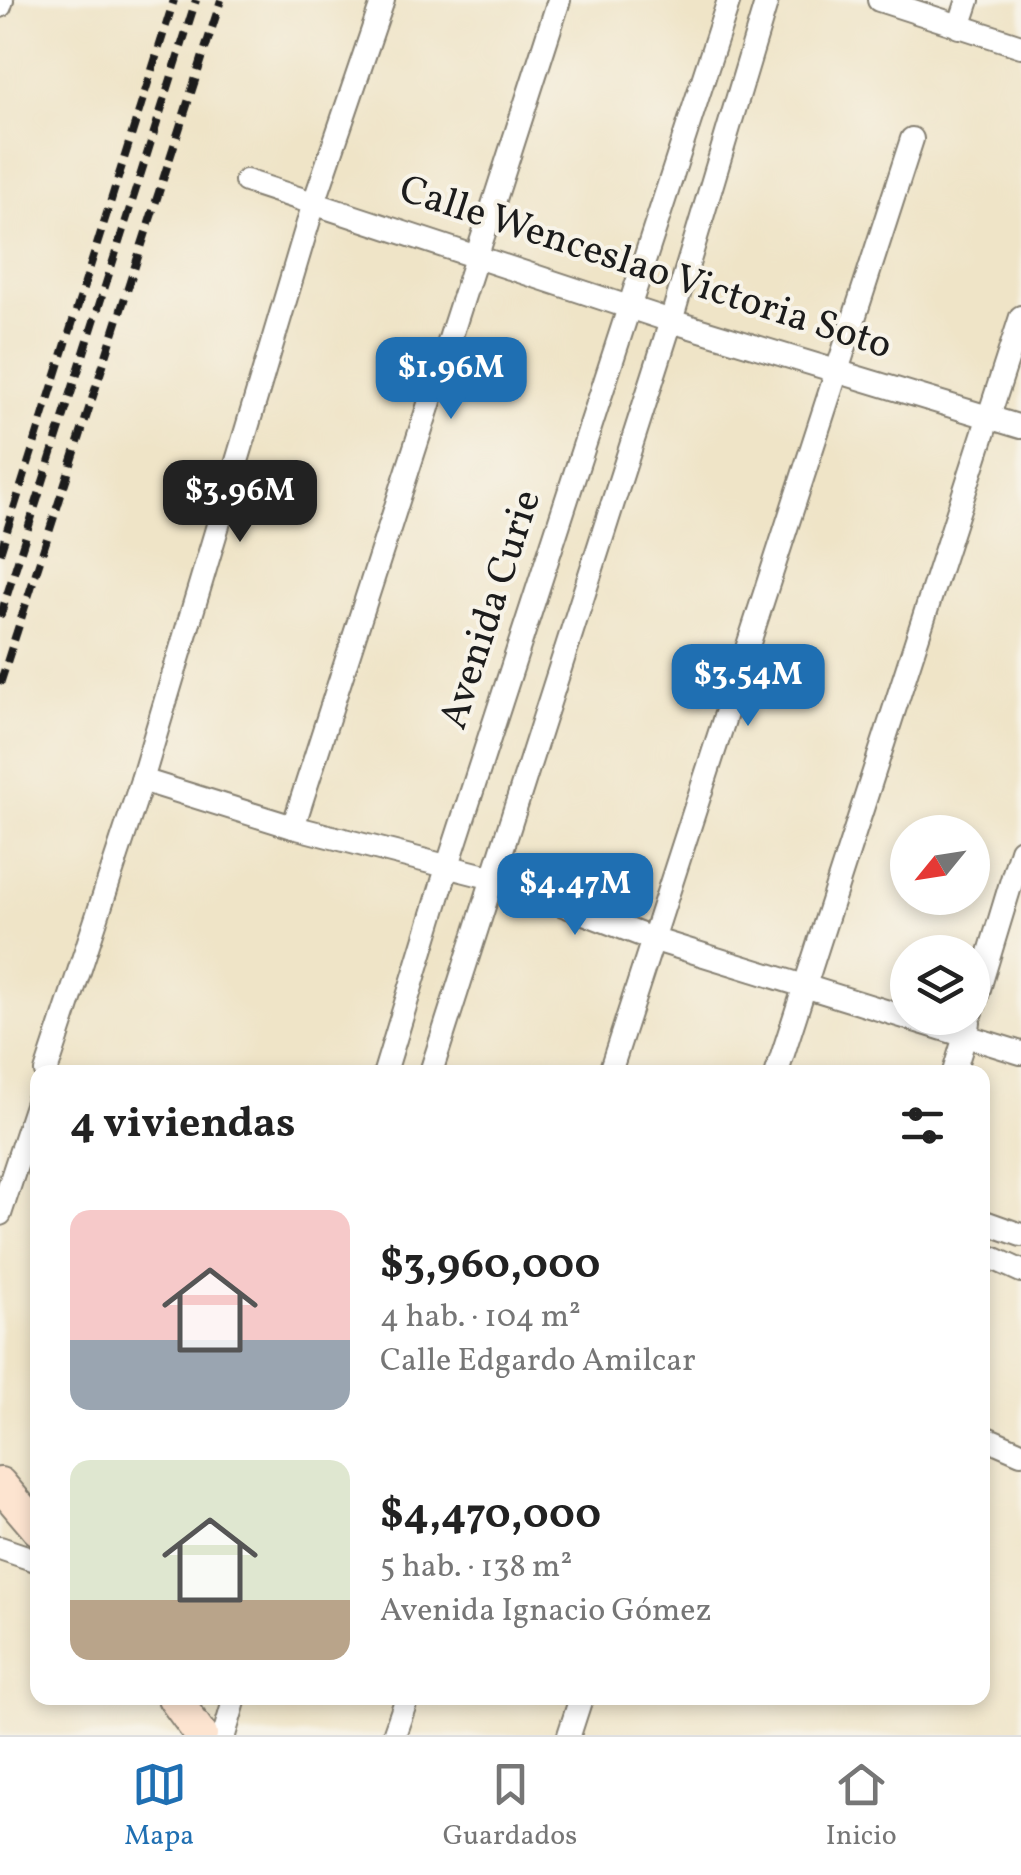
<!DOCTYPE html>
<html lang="es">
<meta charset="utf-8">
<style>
body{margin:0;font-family:Vollkorn,serif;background:#f2f2f2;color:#222;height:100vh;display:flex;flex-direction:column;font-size:38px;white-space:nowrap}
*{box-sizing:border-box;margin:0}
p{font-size:32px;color:#767676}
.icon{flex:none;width:55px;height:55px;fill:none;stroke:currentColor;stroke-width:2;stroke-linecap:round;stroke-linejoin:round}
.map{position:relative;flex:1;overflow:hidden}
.drawer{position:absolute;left:30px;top:1065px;width:960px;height:640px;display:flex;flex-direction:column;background:#fff;border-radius:20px;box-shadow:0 5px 15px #0003}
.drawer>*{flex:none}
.needle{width:65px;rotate:240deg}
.fabs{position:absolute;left:890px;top:815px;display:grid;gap:20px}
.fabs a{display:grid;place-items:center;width:100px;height:100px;border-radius:50%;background:#fff;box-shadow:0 5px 15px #0003;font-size:50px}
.price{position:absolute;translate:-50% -85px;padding:0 22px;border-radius:20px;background:#1f6fb2;color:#fff;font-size:32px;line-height:65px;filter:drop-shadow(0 2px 5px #0008)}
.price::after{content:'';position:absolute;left:50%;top:60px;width:30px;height:22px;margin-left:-15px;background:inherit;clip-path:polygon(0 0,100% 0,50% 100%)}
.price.on{background:#222;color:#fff}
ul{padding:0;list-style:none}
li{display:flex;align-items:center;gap:30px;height:250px;padding:0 40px}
li span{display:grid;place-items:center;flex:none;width:280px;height:200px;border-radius:20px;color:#555}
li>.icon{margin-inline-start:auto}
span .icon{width:120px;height:120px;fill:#fffc;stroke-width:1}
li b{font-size:42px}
h2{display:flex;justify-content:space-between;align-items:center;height:120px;padding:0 40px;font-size:42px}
.dock{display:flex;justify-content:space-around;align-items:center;height:140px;border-top:2px solid #e0e0e0;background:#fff;font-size:28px;color:#767676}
.dock a{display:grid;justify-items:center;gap:5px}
.dock .on{color:#1f6fb2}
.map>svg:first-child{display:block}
</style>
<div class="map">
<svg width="1021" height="1735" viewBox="0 0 1021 1735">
<rect width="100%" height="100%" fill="#f7f3e8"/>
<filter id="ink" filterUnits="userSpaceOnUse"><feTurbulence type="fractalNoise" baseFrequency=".01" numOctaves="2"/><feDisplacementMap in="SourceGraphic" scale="20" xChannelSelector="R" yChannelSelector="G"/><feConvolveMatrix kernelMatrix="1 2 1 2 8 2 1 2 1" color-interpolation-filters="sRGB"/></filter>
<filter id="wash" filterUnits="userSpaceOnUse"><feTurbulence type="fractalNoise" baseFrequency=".0048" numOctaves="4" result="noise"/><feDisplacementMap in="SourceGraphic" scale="40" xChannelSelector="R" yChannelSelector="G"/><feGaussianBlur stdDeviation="2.25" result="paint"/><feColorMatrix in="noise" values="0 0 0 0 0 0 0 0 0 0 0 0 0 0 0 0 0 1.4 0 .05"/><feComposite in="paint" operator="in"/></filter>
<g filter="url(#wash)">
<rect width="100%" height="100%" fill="#efe4c7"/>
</g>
<g filter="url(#ink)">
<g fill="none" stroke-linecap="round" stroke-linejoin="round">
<g stroke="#868072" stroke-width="26">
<g id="minor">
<polyline points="879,0 1021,46"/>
<polyline points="0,6 2,0"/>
<polyline points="959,27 968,0"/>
<polyline points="246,181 671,321 1021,427"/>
<polyline points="142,780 293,827 493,878 652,939 1021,1053"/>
<polyline points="293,827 559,0"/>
<polyline points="972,1012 1021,850"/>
<polyline points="46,1072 142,780 314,203 383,0"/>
<polyline points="385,1072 447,868 729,0"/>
<polyline points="431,1072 671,321 767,0"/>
<polyline points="610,1072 912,139"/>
<polyline points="777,1072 1021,317"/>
<polyline points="954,1072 969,1023"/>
<polyline points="0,1214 38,1099"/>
<polyline points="982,1221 1021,1235"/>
<polyline points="982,1253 1021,1271"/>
<polyline points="982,1436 1021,1453"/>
<polyline points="0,1548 38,1561"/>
<polyline points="224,1735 235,1698"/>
<polyline points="394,1735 407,1698"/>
<polyline points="569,1735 581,1698"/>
</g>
</g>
<g stroke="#868072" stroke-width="36">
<g id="secondary">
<polyline points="0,1484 38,1529"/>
<polyline points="174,1698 201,1735"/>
</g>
</g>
<use href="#minor" stroke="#fff" stroke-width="22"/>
<use href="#secondary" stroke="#fde4d0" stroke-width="32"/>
<g stroke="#1c1c1c" stroke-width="8" stroke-dasharray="15 8" stroke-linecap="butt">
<polyline points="0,553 174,0"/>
<polyline points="0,617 196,0"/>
<polyline points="0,684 221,0"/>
</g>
</g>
</g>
<g text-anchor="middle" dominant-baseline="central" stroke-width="8" stroke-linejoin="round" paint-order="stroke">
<g font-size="40" fill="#1c1c1c" stroke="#f7f3e8">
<text transform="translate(645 269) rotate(18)">Calle Wenceslao Victoria Soto</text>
<text transform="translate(492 610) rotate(-72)">Avenida Curie</text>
</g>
</g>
</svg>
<div class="fabs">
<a><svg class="needle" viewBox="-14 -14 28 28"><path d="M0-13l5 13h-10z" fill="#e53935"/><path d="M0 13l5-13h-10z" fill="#767676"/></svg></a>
<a><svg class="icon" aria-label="layers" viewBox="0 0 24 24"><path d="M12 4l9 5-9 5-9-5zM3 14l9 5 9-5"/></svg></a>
</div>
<b class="price" style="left:451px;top:422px">$1.96M</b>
<b class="price on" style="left:240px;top:545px">$3.96M</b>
<b class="price" style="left:748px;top:729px">$3.54M</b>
<b class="price" style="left:575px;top:938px">$4.47M</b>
<section class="drawer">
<h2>4 viviendas<svg class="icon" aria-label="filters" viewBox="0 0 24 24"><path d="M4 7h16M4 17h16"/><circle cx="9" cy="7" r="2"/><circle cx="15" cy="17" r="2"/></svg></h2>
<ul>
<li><span style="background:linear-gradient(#f6c9c9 65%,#9aa5b1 0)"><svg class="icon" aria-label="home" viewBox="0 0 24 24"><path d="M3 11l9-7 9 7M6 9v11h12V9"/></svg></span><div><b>$3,960,000</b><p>4 hab. · 104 m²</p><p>Calle Edgardo Amilcar</p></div></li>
<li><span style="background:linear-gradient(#dfe7d0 70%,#b9a48a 0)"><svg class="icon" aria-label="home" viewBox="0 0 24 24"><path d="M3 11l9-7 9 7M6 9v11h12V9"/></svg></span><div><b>$4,470,000</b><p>5 hab. · 138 m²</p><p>Avenida Ignacio Gómez</p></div></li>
</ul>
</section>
</div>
<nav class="dock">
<a class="on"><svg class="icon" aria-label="map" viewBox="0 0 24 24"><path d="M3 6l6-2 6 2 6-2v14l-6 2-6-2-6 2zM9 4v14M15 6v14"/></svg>Mapa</a>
<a><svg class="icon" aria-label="saved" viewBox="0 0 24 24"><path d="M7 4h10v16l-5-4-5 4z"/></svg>Guardados</a>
<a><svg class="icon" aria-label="home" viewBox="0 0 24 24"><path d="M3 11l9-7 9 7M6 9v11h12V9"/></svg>Inicio</a>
</nav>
